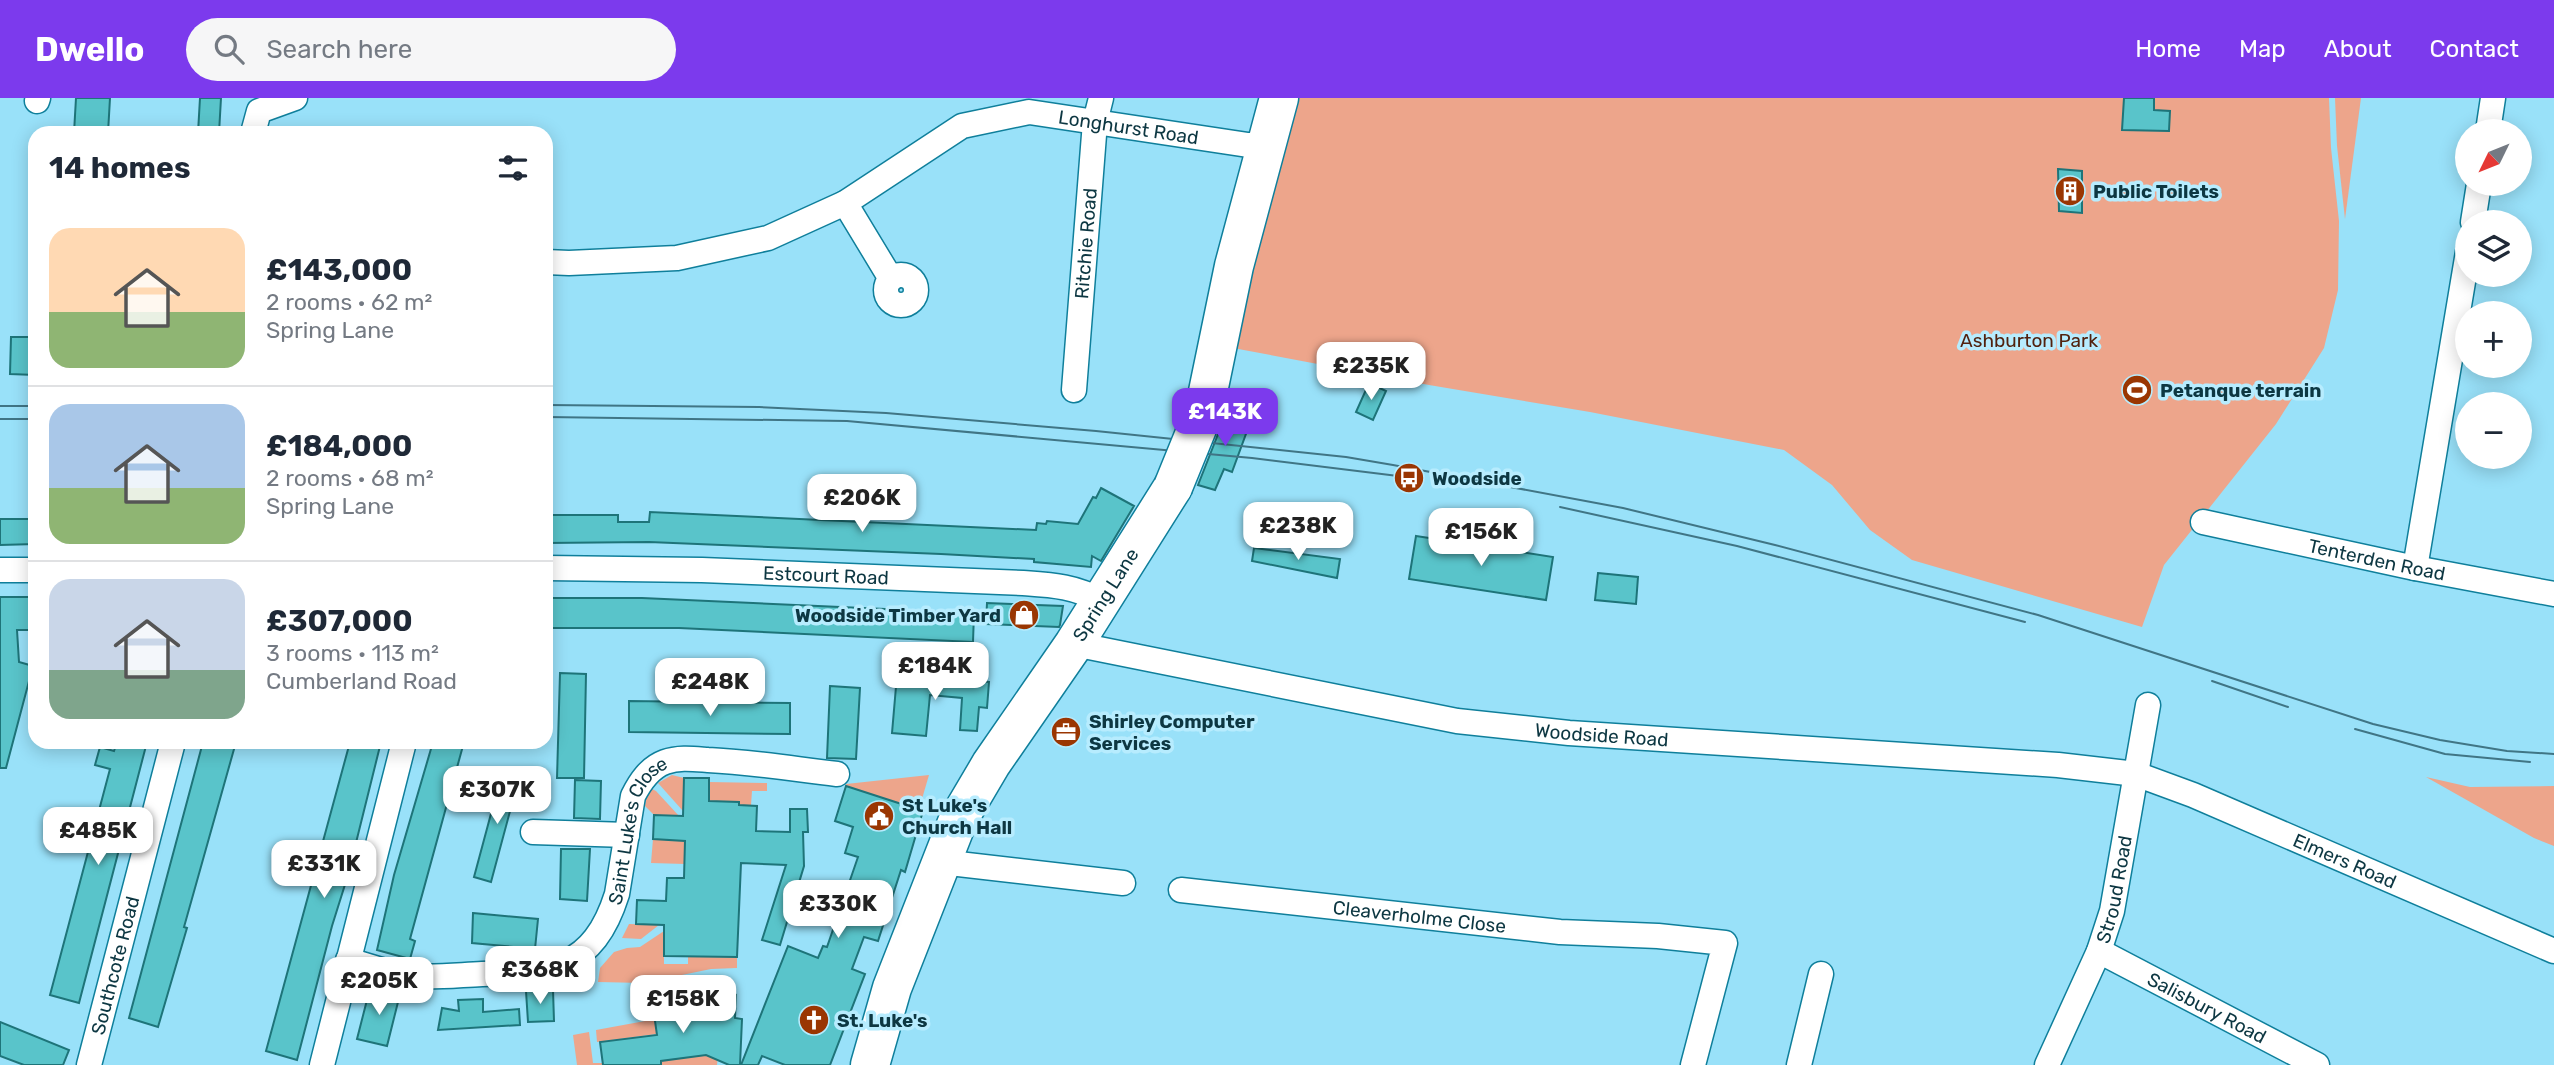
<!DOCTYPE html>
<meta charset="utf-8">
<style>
body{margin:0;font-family:Rubik,sans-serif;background:#f6f6f7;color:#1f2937;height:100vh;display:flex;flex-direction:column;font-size:26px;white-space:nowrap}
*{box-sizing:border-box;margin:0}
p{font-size:23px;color:#747a83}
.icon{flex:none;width:38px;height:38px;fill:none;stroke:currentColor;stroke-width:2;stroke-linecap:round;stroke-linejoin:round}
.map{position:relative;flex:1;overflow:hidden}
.sheet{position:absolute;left:28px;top:28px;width:525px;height:623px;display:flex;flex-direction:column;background:#fff;border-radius:21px;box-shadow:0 4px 18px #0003}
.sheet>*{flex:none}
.needle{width:46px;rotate:227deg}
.fabs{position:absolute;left:2455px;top:21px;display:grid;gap:14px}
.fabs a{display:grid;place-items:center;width:77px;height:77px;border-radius:50%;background:#fff;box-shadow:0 4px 18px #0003;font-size:35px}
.price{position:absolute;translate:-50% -60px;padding:0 16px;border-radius:14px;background:#fff;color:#222;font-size:23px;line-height:46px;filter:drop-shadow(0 2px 4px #0008)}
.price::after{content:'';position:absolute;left:50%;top:42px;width:21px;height:16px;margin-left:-10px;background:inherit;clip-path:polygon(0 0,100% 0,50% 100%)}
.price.selected{background:#7c3aed;color:#fff}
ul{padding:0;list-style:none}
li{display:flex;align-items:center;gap:21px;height:175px;padding:0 21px}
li+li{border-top:2px solid #e0e1e3}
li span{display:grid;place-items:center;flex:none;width:196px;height:140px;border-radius:21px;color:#555}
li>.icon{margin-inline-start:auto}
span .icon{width:84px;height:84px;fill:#fffc;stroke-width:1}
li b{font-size:30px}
h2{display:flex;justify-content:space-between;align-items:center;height:84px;padding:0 21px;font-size:30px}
header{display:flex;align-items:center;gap:42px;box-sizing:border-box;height:98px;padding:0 35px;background:#7c3aed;color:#fff}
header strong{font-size:33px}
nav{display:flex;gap:38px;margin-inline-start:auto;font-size:24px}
.search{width:490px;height:63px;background:#f6f6f7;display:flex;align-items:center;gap:18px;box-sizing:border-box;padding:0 24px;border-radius:38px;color:#747a83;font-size:26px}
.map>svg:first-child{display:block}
</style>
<header>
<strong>Dwello</strong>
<div class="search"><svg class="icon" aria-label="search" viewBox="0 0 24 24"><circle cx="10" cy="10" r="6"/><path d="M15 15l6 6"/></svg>Search here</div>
<nav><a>Home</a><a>Map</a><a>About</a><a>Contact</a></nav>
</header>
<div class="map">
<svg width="2554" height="967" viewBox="0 0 2554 967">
<rect width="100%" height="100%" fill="#99e1f9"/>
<g fill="#eda58b">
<polygon points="1299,0 2329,0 2331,50 2339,123 2338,192 2324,250 2276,326 2164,467 2142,529 1912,462 1870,432 1832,387 1784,352 1590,314 1429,287 1233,250"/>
<polygon points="2335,0 2361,0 2345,121 2337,48"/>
<polygon points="672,677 684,680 683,713 658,685"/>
<polygon points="929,677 919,711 846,688 846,686"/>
<polygon points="2426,679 2470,689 2554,688 2554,748 2534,740"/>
<polygon points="709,684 767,685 767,693 752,693 751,707 739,708 738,704 709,703"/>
<polygon points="652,691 656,693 679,718 654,717 645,708 646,701"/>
<polygon points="653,741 685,743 685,766 651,765"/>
<polygon points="629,826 659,827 641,841 622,840"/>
<polygon points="664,833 664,866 688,866 688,843 720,844 720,859 737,859 737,870 711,871 643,885 598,884 600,870 614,854 627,850 640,849"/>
<polygon points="726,884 717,967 661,967 660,957 711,924 708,901 653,909 657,936 597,944 596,932 645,923 644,898"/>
<polygon points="589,934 593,965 603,965 603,967 577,967 573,937"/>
</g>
<g fill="#59c4ca" stroke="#1e7479" stroke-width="2">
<polygon points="76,0 110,0 108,35 74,35"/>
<polygon points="200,0 221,0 219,35 198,35"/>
<polygon points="2124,0 2154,0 2154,12 2170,13 2169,33 2122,32"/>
<polygon points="2058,71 2082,73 2082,115 2059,113"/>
<polygon points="11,239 35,239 35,277 10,276"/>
<polygon points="1369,285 1386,293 1373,322 1356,314"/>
<polygon points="1228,305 1246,311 1239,330 1247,333 1232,374 1224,371 1215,392 1198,387 1224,321"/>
<polygon points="1101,390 1134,408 1101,463 1092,458 1091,469 1034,464 1034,461 941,456 649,444 546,445 546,417 618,417 618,424 649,424 650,414 1036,432 1037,425 1046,426 1047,423 1078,426 1093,399 1096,400"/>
<polygon points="0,421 35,421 35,446 0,447"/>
<polygon points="1416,438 1553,459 1546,502 1409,481"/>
<polygon points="1254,450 1340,461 1337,480 1252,463"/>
<polygon points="1598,475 1638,479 1636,506 1595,502"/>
<polygon points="0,499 35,499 35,532 17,532 19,564 33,568 6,670 0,670"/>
<polygon points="546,500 642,500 974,515 973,544 679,530 546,530"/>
<polygon points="987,505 1063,508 1060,527 1059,529 986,526"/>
<polygon points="560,575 586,576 584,680 557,680"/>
<polygon points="897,577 989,584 987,610 979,609 977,633 960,632 962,600 930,597 926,638 892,635"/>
<polygon points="830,588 860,590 856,661 827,660"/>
<polygon points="629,603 790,605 790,636 629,634"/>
<polygon points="117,644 147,644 79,905 50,897 110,671 95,667 100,649 114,653"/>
<polygon points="203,644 236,644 184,829 187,830 158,929 129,920"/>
<polygon points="350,644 381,644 348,777 332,828 297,962 266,953"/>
<polygon points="433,644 464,644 410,841 415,843 410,861 377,852 394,777"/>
<polygon points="503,671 520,676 491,784 474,779"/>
<polygon points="684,680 709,680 709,703 739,704 739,707 757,708 756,733 790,734 790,711 807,711 808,734 803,734 804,768 780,847 762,842 786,767 741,765 737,859 664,858 664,827 636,826 637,802 666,803 667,780 684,780 685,743 653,741 654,717 683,718"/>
<polygon points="575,682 601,683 600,721 574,720"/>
<polygon points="846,688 923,713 905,774 901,772 878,843 864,839 852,871 865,876 830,967 785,967 762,958 758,967 741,967 788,848 818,860 823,848 827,849 858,759 845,755 853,729 835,723"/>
<polygon points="561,751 590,751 587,803 560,801"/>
<polygon points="473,815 538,821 535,851 472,845"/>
<polygon points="373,889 400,896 387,948 357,941 368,898 370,899"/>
<polygon points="553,892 554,923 528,924 526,893"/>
<polygon points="736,897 735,920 742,921 740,967 729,967 706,957 661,963 661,967 603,967 600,944 657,937 653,909"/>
<polygon points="483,901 483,914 519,911 520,927 438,932 442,910 459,913 458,902"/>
<polygon points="0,924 69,952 63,967 24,967 0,958"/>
</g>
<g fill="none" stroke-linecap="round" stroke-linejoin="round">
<g stroke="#0f7f9b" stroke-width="27">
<g id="street">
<polyline points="37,3 38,0"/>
<polyline points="2488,33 2493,0"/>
<polyline points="253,35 259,13 295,0"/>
<polyline points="845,105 891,181"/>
<polyline points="2473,124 2479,86"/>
<path id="s1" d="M546,164L569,165L677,160L768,140L845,105L962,28L1029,14L1248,47H1267"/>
<circle cx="901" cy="192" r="15"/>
<path id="s2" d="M1074,292L1095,24L1101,0"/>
<path id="s3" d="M2203,424L2415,470L2554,496"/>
<path id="s4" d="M546,470L702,472L1023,485C1052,487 1075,488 1101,503"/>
<polyline points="2415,470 2468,154"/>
<polyline points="0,472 35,472"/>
<path id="s5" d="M1074,546L1457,623L1569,635L2058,667L2136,676L2193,697L2554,853"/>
<polyline points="533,734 627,737"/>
<polyline points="941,764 1123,785"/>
<path id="s6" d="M1181,792L1560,834L1658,838L1725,845L1693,967"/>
<path id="s7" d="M2099,853L2317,967"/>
<path id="s8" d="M348,862C369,868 390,876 411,878C434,880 459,877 482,876C551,874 593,872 617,796L633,698C640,684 649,670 665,664C679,659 694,661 708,662C752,664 794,671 837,676"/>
<path id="s9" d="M89,967L173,644"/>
<polyline points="322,967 404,644"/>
<polyline points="1799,967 1821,876"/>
<path id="s10" d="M2047,967L2099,853L2112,813L2148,607"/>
</g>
</g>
<g stroke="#0f7f9b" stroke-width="41">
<g id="primary">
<polyline points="1204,313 1234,168 1279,0"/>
<path id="s11" d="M870,967L892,890L958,722L991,666L1074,546L1173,389"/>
</g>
</g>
<use href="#street" stroke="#fff" stroke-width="24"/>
<use href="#primary" stroke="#fff" stroke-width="38"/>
<g stroke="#407585" stroke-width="2">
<polyline points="546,307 759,309 886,315 1096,333 1346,359 1393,367 1623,410 1775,447 2038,517 2373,626 2440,642 2507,653 2554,656"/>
<polyline points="0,308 35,308"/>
<polyline points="546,319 847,323 1252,360 1398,378"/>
<polyline points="0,321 35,321"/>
<polyline points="1560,409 1737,448 2025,524"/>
<polyline points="2212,583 2288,609"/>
<polyline points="2355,631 2445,656 2530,664"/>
</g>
<g stroke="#0f7f9b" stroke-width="41" stroke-linecap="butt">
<polyline id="primary-bridge" points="1173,389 1204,313"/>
</g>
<use href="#primary-bridge" stroke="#fff" stroke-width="38"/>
</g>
<defs>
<g id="building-disc" transform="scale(1.575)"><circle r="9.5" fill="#9a3602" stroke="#b7ecfe"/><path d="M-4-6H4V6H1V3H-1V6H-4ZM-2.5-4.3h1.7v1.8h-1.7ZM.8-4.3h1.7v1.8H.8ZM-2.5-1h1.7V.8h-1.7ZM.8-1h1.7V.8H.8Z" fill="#fff"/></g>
<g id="stadium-disc" transform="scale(1.575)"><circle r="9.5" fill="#9a3602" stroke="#b7ecfe"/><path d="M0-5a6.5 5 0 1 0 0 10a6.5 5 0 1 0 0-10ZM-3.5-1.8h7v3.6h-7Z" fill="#fff"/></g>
<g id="bus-disc" transform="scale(1.575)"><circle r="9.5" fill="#9a3602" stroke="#b7ecfe"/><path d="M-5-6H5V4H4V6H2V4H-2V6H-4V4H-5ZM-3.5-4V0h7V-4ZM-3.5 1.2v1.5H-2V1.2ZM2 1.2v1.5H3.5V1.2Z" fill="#fff"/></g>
<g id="shop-disc" transform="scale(1.575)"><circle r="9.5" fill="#9a3602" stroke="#b7ecfe"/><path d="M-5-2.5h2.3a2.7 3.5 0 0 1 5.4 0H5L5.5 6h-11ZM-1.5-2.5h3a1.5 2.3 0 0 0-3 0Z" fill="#fff"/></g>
<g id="office-disc" transform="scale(1.575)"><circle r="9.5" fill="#9a3602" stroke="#b7ecfe"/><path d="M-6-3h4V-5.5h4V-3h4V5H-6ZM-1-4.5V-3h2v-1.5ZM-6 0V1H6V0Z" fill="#fff"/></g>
<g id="civic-disc" transform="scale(1.575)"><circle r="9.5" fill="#9a3602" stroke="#b7ecfe"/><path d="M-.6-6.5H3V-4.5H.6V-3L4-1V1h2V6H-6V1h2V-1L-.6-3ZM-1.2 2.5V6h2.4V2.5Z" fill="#fff"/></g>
<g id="church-disc" transform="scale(1.575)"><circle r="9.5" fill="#9a3602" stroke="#b7ecfe"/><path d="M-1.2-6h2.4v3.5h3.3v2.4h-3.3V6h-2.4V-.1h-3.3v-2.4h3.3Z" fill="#fff"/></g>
</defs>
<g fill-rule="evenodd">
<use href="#building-disc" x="2070" y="93"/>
<use href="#stadium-disc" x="2137" y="292"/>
<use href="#bus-disc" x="1409" y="380"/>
<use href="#shop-disc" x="1024" y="517"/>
<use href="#office-disc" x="1066" y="634"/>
<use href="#civic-disc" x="879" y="718"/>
<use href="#church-disc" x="814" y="922"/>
</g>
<g text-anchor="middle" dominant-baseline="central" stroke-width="7" stroke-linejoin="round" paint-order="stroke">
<g font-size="19" fill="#0d3742" stroke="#b7ecfe">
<text stroke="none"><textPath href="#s1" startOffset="618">Longhurst Road</textPath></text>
<text stroke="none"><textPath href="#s2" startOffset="147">Ritchie Road</textPath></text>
<text stroke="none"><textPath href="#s3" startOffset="178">Tenterden Road</textPath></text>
<text stroke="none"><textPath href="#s4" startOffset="280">Estcourt Road</textPath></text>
<text stroke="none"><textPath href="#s11" startOffset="530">Spring Lane</textPath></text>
<text stroke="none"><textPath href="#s5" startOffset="536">Woodside Road</textPath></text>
<text stroke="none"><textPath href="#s8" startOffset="378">Saint Luke's Close</textPath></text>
<text stroke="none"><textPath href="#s5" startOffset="1298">Elmers Road</textPath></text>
<text stroke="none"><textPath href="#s10" startOffset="189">Stroud Road</textPath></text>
<text stroke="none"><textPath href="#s6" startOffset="240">Cleaverholme Close</textPath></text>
<text stroke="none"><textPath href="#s9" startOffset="103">Southcote Road</textPath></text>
<text stroke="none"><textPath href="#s7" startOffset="122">Salisbury Road</textPath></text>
</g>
<g font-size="19" font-weight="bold" fill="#0d3742" stroke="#b7ecfe" text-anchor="start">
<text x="2093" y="93">Public Toilets</text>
<text x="2160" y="292">Petanque terrain</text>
<text x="1432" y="380">Woodside</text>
<text x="1001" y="517" text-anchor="end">Woodside Timber Yard</text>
<text x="1089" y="623">Shirley Computer<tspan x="1089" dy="22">Services</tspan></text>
<text x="902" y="707">St Luke's<tspan x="902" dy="22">Church Hall</tspan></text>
<text x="837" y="922">St. Luke's</text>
</g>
<g font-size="19" fill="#52220f" stroke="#b7ecfe">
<text x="2029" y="242">Ashburton Park</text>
</g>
</g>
</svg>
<div class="fabs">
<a><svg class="needle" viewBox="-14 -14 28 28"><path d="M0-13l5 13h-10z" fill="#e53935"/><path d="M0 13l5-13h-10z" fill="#747a83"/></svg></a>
<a><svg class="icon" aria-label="layers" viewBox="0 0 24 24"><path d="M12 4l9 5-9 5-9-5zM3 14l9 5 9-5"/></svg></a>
<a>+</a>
<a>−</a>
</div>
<b class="price" style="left:1371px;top:304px">£235K</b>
<b class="price selected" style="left:1225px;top:350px">£143K</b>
<b class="price" style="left:862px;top:436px">£206K</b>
<b class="price" style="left:1298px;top:464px">£238K</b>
<b class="price" style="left:1481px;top:470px">£156K</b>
<b class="price" style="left:935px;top:604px">£184K</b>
<b class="price" style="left:710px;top:620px">£248K</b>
<b class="price" style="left:497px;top:728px">£307K</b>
<b class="price" style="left:98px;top:769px">£485K</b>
<b class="price" style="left:324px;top:802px">£331K</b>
<b class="price" style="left:838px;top:842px">£330K</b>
<b class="price" style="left:540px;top:908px">£368K</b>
<b class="price" style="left:379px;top:919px">£205K</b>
<b class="price" style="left:683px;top:937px">£158K</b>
<section class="sheet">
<h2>14 homes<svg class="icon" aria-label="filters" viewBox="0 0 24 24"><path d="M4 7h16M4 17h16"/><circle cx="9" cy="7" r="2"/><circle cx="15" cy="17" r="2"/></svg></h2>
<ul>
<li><span style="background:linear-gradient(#ffd9b3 60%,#8fb573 0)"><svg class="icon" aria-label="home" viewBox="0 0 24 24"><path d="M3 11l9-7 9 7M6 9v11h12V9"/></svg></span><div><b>£143,000</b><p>2 rooms · 62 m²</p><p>Spring Lane</p></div></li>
<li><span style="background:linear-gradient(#a9c7e8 60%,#8fb573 0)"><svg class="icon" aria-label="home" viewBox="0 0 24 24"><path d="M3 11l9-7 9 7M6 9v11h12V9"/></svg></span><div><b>£184,000</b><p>2 rooms · 68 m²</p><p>Spring Lane</p></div></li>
<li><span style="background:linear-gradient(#c9d6e8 65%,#7fa58c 0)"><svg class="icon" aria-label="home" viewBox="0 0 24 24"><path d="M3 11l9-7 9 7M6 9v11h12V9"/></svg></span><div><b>£307,000</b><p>3 rooms · 113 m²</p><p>Cumberland Road</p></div></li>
</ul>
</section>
</div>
